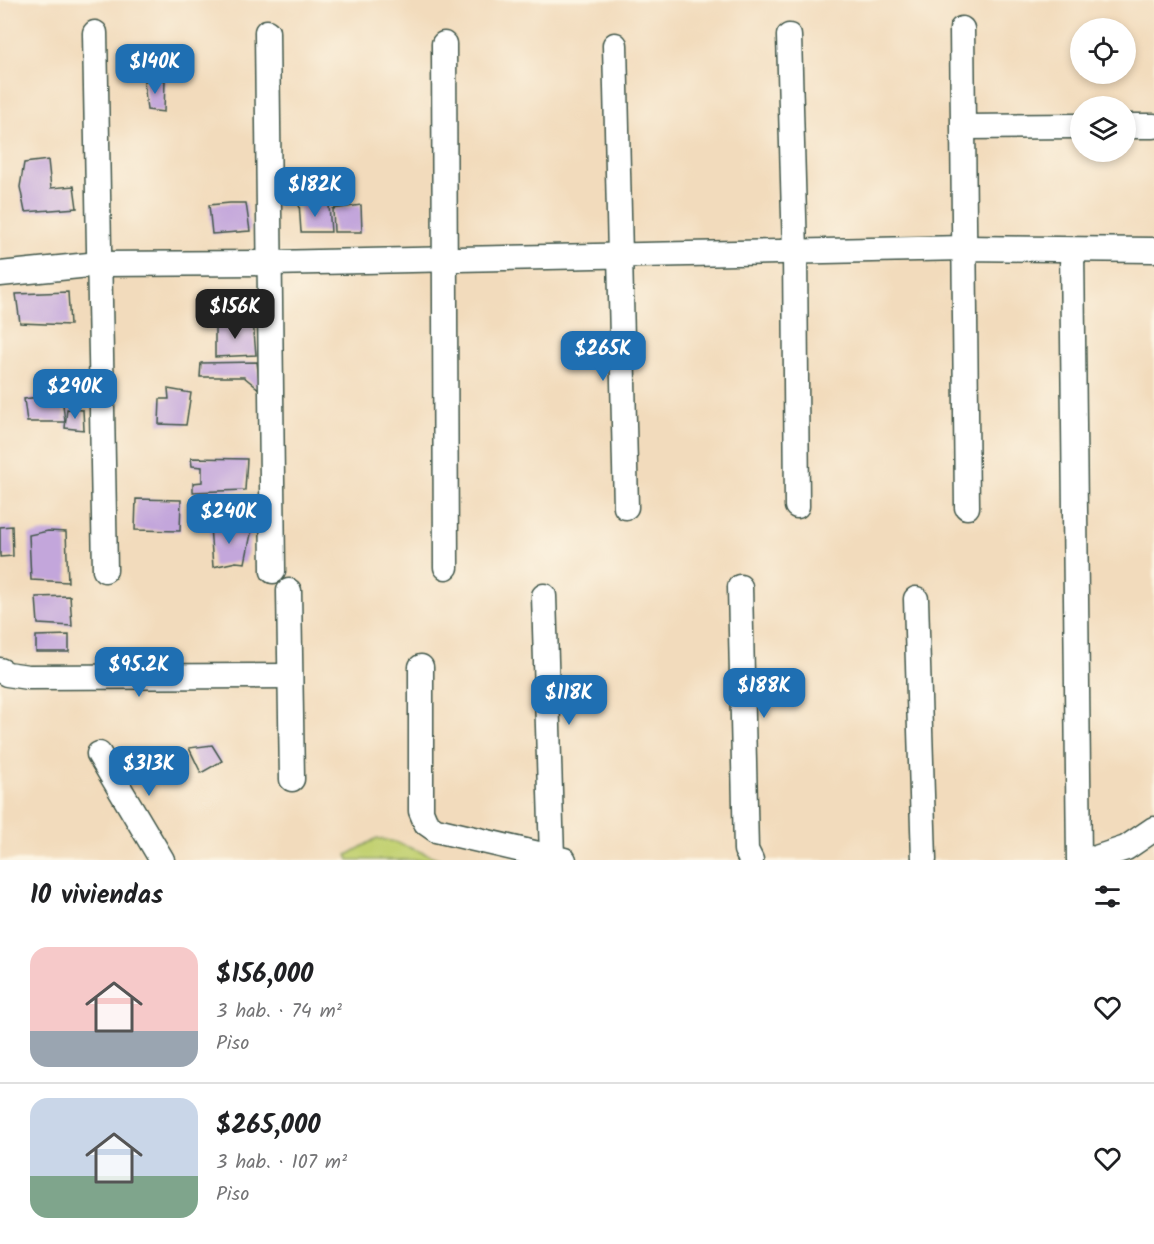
<!DOCTYPE html>
<html lang="es">
<meta charset="utf-8">
<style>
body{margin:0;font-family:Kalam,sans-serif;background:#f2f2f2;color:#202124;height:100vh;display:flex;flex-direction:column;font-size:22px;white-space:nowrap}
*{box-sizing:border-box;margin:0}
p{font-size:20px;color:#757577}
.icon{flex:none;width:33px;height:33px;fill:none;stroke:currentColor;stroke-width:2;stroke-linecap:round;stroke-linejoin:round}
.map{position:relative;height:860px;overflow:hidden}
.panel{display:flex;flex-direction:column;background:#fff;flex:1}
.panel>*{flex:none}
.controls{position:absolute;left:1070px;top:18px;display:grid;gap:12px}
.controls a{display:grid;place-items:center;width:66px;height:66px;border-radius:50%;background:#fff;box-shadow:0 3px 9px #0003;font-size:30px}
.price{position:absolute;translate:-50% -51px;padding:0 14px;border-radius:12px;background:#1f6fb2;color:#fff;font-size:20px;line-height:39px;filter:drop-shadow(0 2px 3px #0008)}
.price::after{content:'';position:absolute;left:50%;top:36px;width:18px;height:14px;margin-left:-9px;background:inherit;clip-path:polygon(0 0,100% 0,50% 100%)}
.price.active{background:#222;color:#fff}
ul{padding:0;list-style:none}
li{display:flex;align-items:center;gap:18px;height:150px;padding:0 30px}
li+li{border-top:2px solid #e0e0e0}
li span{display:grid;place-items:center;flex:none;width:168px;height:120px;border-radius:18px;color:#555}
li>.icon{margin-inline-start:auto}
span .icon{width:72px;height:72px;fill:#fffc;stroke-width:1}
li b{font-size:26px}
h2{display:flex;justify-content:space-between;align-items:center;height:72px;padding:0 30px;font-size:26px}
.map>svg:first-child{display:block}
</style>
<div class="map">
<svg width="1154" height="860" viewBox="0 0 1154 860">
<rect width="100%" height="100%" fill="#fcf5e5"/>
<filter id="ink" filterUnits="userSpaceOnUse"><feTurbulence type="fractalNoise" baseFrequency=".0167" numOctaves="2"/><feDisplacementMap in="SourceGraphic" scale="12" xChannelSelector="R" yChannelSelector="G"/><feConvolveMatrix kernelMatrix="1 2 1 2 8 2 1 2 1" color-interpolation-filters="sRGB"/></filter>
<filter id="wash" filterUnits="userSpaceOnUse"><feTurbulence type="fractalNoise" baseFrequency=".008" numOctaves="4" result="noise"/><feDisplacementMap in="SourceGraphic" scale="24" xChannelSelector="R" yChannelSelector="G"/><feGaussianBlur stdDeviation="1.35" result="paint"/><feColorMatrix in="noise" values="0 0 0 0 0 0 0 0 0 0 0 0 0 0 0 0 0 1.4 0 .05"/><feComposite in="paint" operator="in"/></filter>
<g filter="url(#wash)">
<rect width="100%" height="100%" fill="#f2dbbc"/>
<polygon fill="#c3d172" stroke="#718753" stroke-width="1.5" points="377,838 395,842 442,860 349,860 347,855"/>
<g id="blocks">
<g fill="#c3a6db">
<polygon points="165,80 164,112 147,110 144,81"/>
<polygon points="48,160 51,188 74,186 77,208 25,212 20,187 24,163"/>
<polygon points="299,202 329,205 331,232 301,232"/>
<polygon points="230,203 246,203 250,231 212,234 209,205"/>
<polygon points="361,205 362,232 334,232 333,209"/>
<polygon points="68,292 70,325 20,323 16,294"/>
<polygon points="253,321 256,355 215,357 215,325"/>
<polygon points="257,362 260,390 244,377 200,377 201,363"/>
<polygon points="168,389 191,393 186,425 159,424 160,399 169,399"/>
<polygon points="46,396 62,396 65,422 27,422 24,399"/>
<polygon points="67,409 83,410 84,430 65,428"/>
<polygon points="191,458 247,459 245,490 193,492 193,483 202,482 202,467 192,466"/>
<polygon points="136,499 181,500 180,531 135,530"/>
<polygon points="12,526 13,556 0,557 0,527"/>
<polygon points="210,526 252,529 245,563 236,562 213,567"/>
<polygon points="48,531 66,532 68,582 31,580 29,535"/>
<polygon points="70,596 72,626 38,624 36,597"/>
<polygon points="69,635 69,652 36,652 36,636"/>
<polygon points="212,745 222,761 201,773 189,748"/>
</g>
</g>
</g>
<g filter="url(#ink)">
<use href="#blocks" fill-opacity="0" stroke="#3f5548" stroke-width="1.5"/>
<g fill="none" stroke-linecap="round" stroke-linejoin="round">
<g stroke="#3f5548" stroke-width="27">
<g id="minor">
<polyline points="962,29 967,507"/>
<polyline points="267,32 273,571"/>
<polyline points="95,33 105,570"/>
<polyline points="789,36 795,252 797,506"/>
<polyline points="444,44 446,567"/>
<polyline points="615,45 626,507"/>
<polyline points="1125,126 1154,126"/>
<polyline points="965,127 1080,126"/>
<polyline points="1072,250 1079,860"/>
<polyline points="0,274 99,264 271,263 965,248 1154,250"/>
<polyline points="740,587 746,850 751,860"/>
<polyline points="289,591 292,779"/>
<polyline points="544,596 552,857"/>
<polyline points="916,599 924,860"/>
<polyline points="421,667 421,811 426,823 436,830 564,860"/>
<polyline points="0,670 7,674 28,677 290,676"/>
<polyline points="99,754 162,860"/>
<polyline points="1090,860 1126,848 1154,829"/>
</g>
</g>
<use href="#minor" stroke="#fff" stroke-width="24"/>
</g>
</g>
</svg>
<div class="controls">
<a><svg class="icon" aria-label="locate" viewBox="0 0 24 24"><circle cx="12" cy="12" r="6"/><path d="M12 2v4M12 18v4M2 12h4M18 12h4"/></svg></a>
<a><svg class="icon" aria-label="layers" viewBox="0 0 24 24"><path d="M12 4l9 5-9 5-9-5zM3 14l9 5 9-5"/></svg></a>
</div>
<b class="price" style="left:155px;top:95px">$140K</b>
<b class="price" style="left:315px;top:218px">$182K</b>
<b class="price active" style="left:235px;top:340px">$156K</b>
<b class="price" style="left:603px;top:382px">$265K</b>
<b class="price" style="left:75px;top:420px">$290K</b>
<b class="price" style="left:229px;top:545px">$240K</b>
<b class="price" style="left:139px;top:698px">$95.2K</b>
<b class="price" style="left:764px;top:719px">$188K</b>
<b class="price" style="left:569px;top:726px">$118K</b>
<b class="price" style="left:149px;top:797px">$313K</b>
</div>
<section class="panel">
<h2>10 viviendas<svg class="icon" aria-label="filters" viewBox="0 0 24 24"><path d="M4 7h16M4 17h16"/><circle cx="9" cy="7" r="2"/><circle cx="15" cy="17" r="2"/></svg></h2>
<ul>
<li><span style="background:linear-gradient(#f6c9c9 70%,#9aa5b1 0)"><svg class="icon" aria-label="home" viewBox="0 0 24 24"><path d="M3 11l9-7 9 7M6 9v11h12V9"/></svg></span><div><b>$156,000</b><p>3 hab. · 74 m²</p><p>Piso</p></div><svg class="icon" aria-label="heart" viewBox="0 0 24 24"><path d="M12 20l-8-8c-3-5 5-10 8-4 3-6 11-1 8 4z"/></svg></li>
<li><span style="background:linear-gradient(#c9d6e8 65%,#7fa58c 0)"><svg class="icon" aria-label="home" viewBox="0 0 24 24"><path d="M3 11l9-7 9 7M6 9v11h12V9"/></svg></span><div><b>$265,000</b><p>3 hab. · 107 m²</p><p>Piso</p></div><svg class="icon" aria-label="heart" viewBox="0 0 24 24"><path d="M12 20l-8-8c-3-5 5-10 8-4 3-6 11-1 8 4z"/></svg></li>
</ul>
</section>
